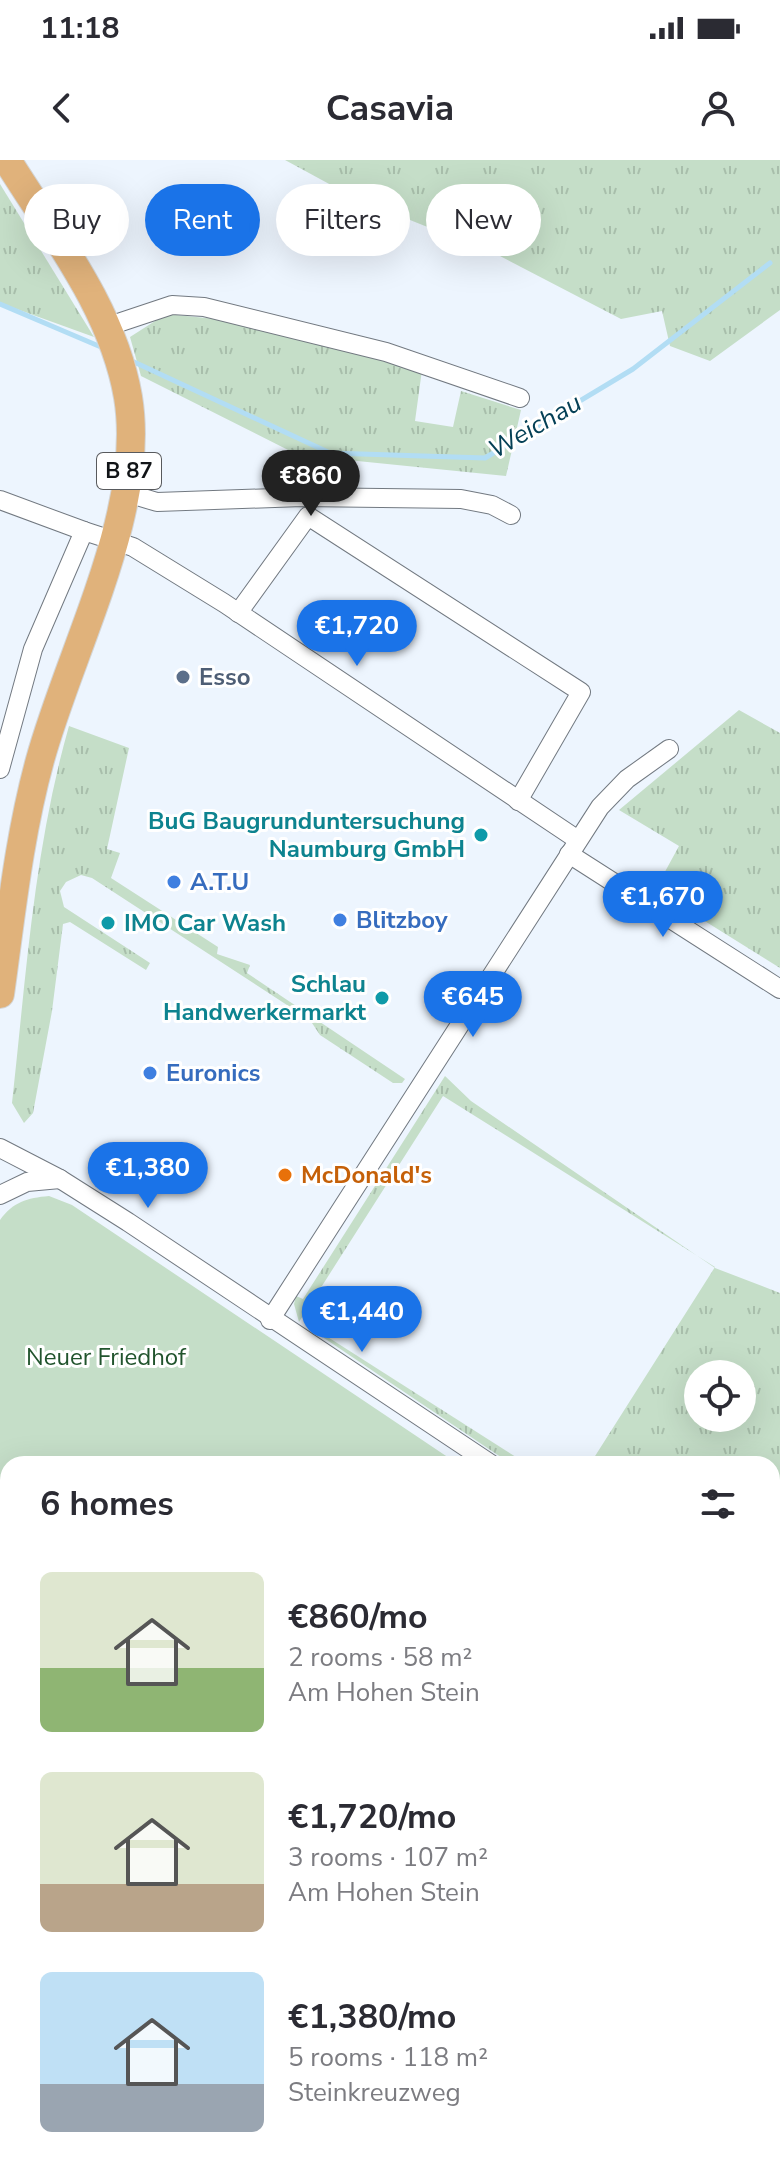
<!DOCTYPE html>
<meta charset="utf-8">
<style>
body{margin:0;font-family:"Nunito Sans",sans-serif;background:#f7f7f7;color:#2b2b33;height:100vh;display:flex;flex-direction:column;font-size:30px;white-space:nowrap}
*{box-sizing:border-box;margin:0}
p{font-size:26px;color:#7c7c81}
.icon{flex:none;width:44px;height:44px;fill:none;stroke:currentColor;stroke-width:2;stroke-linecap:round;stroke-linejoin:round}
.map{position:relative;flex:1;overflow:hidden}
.drawer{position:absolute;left:0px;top:1296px;width:780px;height:712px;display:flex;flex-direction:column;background:#fff;border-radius:24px 24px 0 0;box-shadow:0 8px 32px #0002}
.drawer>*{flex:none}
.top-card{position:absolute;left:24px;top:24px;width:732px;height:72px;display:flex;gap:16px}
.controls{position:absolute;left:684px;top:1200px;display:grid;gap:16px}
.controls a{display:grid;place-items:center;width:72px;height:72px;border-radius:50%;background:#fff;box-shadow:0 8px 32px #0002;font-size:40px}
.price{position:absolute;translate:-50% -68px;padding:0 18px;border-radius:28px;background:#1a73e8;color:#fff;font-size:26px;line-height:52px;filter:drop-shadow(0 2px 4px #0008)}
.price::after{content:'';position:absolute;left:50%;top:48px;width:24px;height:18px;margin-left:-12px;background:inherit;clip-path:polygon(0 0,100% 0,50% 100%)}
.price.selected{background:#222;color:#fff}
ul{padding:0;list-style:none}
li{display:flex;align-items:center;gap:24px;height:200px;padding:0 40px}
li span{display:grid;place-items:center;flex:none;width:224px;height:160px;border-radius:12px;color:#555}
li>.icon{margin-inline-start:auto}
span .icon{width:96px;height:96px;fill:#fffc;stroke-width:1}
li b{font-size:34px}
h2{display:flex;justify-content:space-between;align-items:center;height:96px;padding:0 40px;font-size:34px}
.pill{padding:0 28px;border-radius:36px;background:#fff;box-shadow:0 8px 32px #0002;font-size:28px;line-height:72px}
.pill.selected{background:#1a73e8;color:#fff}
.status{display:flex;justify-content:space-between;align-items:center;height:56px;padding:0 40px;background:#fff;direction:ltr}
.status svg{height:22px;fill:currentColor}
header{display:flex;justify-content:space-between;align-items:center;height:104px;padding:0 40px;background:#fff;font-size:36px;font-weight:700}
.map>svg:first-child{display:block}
</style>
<div class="status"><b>11:18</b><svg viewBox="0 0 49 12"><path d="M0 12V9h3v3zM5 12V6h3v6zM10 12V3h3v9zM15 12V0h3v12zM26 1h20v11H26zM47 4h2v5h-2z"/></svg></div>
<header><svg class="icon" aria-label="back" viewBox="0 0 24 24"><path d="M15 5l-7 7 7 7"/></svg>Casavia<svg class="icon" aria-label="person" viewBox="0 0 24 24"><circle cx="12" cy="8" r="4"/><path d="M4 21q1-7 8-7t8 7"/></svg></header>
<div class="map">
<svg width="780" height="2008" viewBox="0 0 780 2008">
<defs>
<pattern id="grass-tufts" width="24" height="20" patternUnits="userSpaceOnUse" patternTransform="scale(2)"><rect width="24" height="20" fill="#c5dec8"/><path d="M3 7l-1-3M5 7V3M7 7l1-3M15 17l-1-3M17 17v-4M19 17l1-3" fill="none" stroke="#a8beab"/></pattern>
</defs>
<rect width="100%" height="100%" fill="#edf5fe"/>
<g fill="url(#grass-tufts)" fill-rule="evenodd">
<polygon points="285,0 780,0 780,150 710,201 670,186 662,151 621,159 500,96 355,38"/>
<polygon points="0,24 94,177 0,143"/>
<polygon points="166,154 226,160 422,210 415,261 453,267 461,231 521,250 506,316 298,295 141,216 130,177"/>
<polygon points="739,550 780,573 780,808 655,730 679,686 619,650"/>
<path d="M69,566L129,588L107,689L120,693L111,718L218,787L217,794L250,805L247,813L405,919L402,923H393L320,875L310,860L92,718L81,715L66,722L60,731L64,747L150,803L146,810L70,762L63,764L52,851L33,953L24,963L12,943C26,817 34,688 69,566Z"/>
<path d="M445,916L471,941L715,1108L780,1133V1478L772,1473V1304H590L715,1107L443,936L299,1162L294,1144L296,1136L303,1139ZM698,1214H742V1258H698Z"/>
<polygon points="323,1174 527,1304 511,1304 324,1178"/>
<polygon points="780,1542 780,1687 772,1697 780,1703 780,1800 772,1791 772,1548"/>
</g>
<g fill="#c5dec8">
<path d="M49,1036L72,1045L458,1304H8V1736L0,1711V1060C13,1042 27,1038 49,1036Z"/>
<polygon points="772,1834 780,1844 780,2008 230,2008 226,2000 772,2000"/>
</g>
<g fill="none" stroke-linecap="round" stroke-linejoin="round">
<g stroke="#b2ddf4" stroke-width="5">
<polyline points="0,144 101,187"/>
<polyline points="134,202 330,293 485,298 633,209 770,103"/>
</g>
<g stroke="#727981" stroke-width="20">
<g id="minor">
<polyline points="106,167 172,145 204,147 386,192 520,238"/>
<polyline points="127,333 157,342 302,337 461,339 492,345 511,355"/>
<polyline points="0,340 84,371"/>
<polyline points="238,453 308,356 581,532 518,641"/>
<polyline points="0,609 33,489 84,371 133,387 224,443 578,680"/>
<polyline points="569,694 780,829"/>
<polyline points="0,988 60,1019 128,1062 491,1304"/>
<polyline points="0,1035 27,1022 60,1019"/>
<polyline points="270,1160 600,647 627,619 669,589"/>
<polyline points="772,1489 780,1494"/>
</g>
</g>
<g stroke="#d4d5d5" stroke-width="30">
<g id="primary">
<path d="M0,834C11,756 19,676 40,600C70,490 147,351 128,237C113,149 53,74 7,0"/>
<polyline points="0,1794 8,1814"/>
<polyline points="100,2000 104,2008"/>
</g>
</g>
<use href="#minor" stroke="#fff" stroke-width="18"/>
<use href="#primary" stroke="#e0b27b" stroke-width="28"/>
</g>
<circle fill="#5c6f8a" stroke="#fff" stroke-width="3" cx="183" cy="517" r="8"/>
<g fill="#0f9aa8" stroke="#fff" stroke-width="3">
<circle cx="481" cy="675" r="8"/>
<circle cx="108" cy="763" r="8"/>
<circle cx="382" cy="838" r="8"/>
</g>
<g fill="#3f7fe0" stroke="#fff" stroke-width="3">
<circle cx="174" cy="722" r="8"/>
<circle cx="340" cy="760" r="8"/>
<circle cx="150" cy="913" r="8"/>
</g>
<circle fill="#e8710a" stroke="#fff" stroke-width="3" cx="285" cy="1015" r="8"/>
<g text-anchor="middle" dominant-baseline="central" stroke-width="6" stroke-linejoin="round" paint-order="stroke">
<rect fill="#fff" stroke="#585a5d" stroke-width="2" x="97" y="293" width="64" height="36" rx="6"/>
<g font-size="22" font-weight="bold" fill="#111417">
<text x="129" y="311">B 87</text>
</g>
<g font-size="24" font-weight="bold" fill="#4e5e75" stroke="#fff" text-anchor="start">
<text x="199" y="517">Esso</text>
</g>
<g font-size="24" font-weight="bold" fill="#0d838f" stroke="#fff" text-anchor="end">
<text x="465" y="661">BuG Baugrunduntersuchung<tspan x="465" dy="28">Naumburg GmbH</tspan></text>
<text x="124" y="763" text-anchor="start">IMO Car Wash</text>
<text x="366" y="824">Schlau<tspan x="366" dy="28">Handwerkermarkt</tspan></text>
</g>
<g font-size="24" font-weight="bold" fill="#366cbe" stroke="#fff" text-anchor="start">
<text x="190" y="722">A.T.U</text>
<text x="356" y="760">Blitzboy</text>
<text x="166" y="913">Euronics</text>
</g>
<g font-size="24" font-weight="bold" fill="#c56008" stroke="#fff" text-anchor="start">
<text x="301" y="1015">McDonald's</text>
</g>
<g font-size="24" fill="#21542d" stroke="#fff">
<text x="106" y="1197">Neuer Friedhof</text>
</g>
<g font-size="26" font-style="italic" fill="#044056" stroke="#fff">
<text transform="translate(535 266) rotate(-30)">Weichau</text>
</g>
</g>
</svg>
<div class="controls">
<a><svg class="icon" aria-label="locate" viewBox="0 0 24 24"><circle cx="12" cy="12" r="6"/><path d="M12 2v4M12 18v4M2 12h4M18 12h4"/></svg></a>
</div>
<b class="price selected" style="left:311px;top:358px">€860</b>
<b class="price" style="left:357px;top:508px">€1,720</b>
<b class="price" style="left:663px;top:779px">€1,670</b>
<b class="price" style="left:473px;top:879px">€645</b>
<b class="price" style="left:148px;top:1050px">€1,380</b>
<b class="price" style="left:362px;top:1194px">€1,440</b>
<div class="top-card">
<a class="pill">Buy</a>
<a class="pill selected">Rent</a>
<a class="pill">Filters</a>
<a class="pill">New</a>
</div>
<section class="drawer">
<h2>6 homes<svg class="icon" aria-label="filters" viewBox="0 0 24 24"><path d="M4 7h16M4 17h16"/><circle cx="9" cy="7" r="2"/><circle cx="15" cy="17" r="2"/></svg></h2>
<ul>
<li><span style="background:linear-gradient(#dfe7d0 60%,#8fb573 0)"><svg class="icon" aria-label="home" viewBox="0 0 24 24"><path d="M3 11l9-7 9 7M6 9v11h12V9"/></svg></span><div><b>€860/mo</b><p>2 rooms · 58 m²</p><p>Am Hohen Stein</p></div></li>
<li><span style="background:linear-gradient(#dfe7d0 70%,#b9a48a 0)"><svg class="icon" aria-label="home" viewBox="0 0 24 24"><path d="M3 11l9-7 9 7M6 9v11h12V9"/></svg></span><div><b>€1,720/mo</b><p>3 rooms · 107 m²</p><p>Am Hohen Stein</p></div></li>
<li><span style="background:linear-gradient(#bfe0f5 70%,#9aa5b1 0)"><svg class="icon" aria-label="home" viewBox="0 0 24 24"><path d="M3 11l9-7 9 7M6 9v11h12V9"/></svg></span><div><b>€1,380/mo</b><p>5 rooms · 118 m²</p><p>Steinkreuzweg</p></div></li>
</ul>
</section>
</div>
